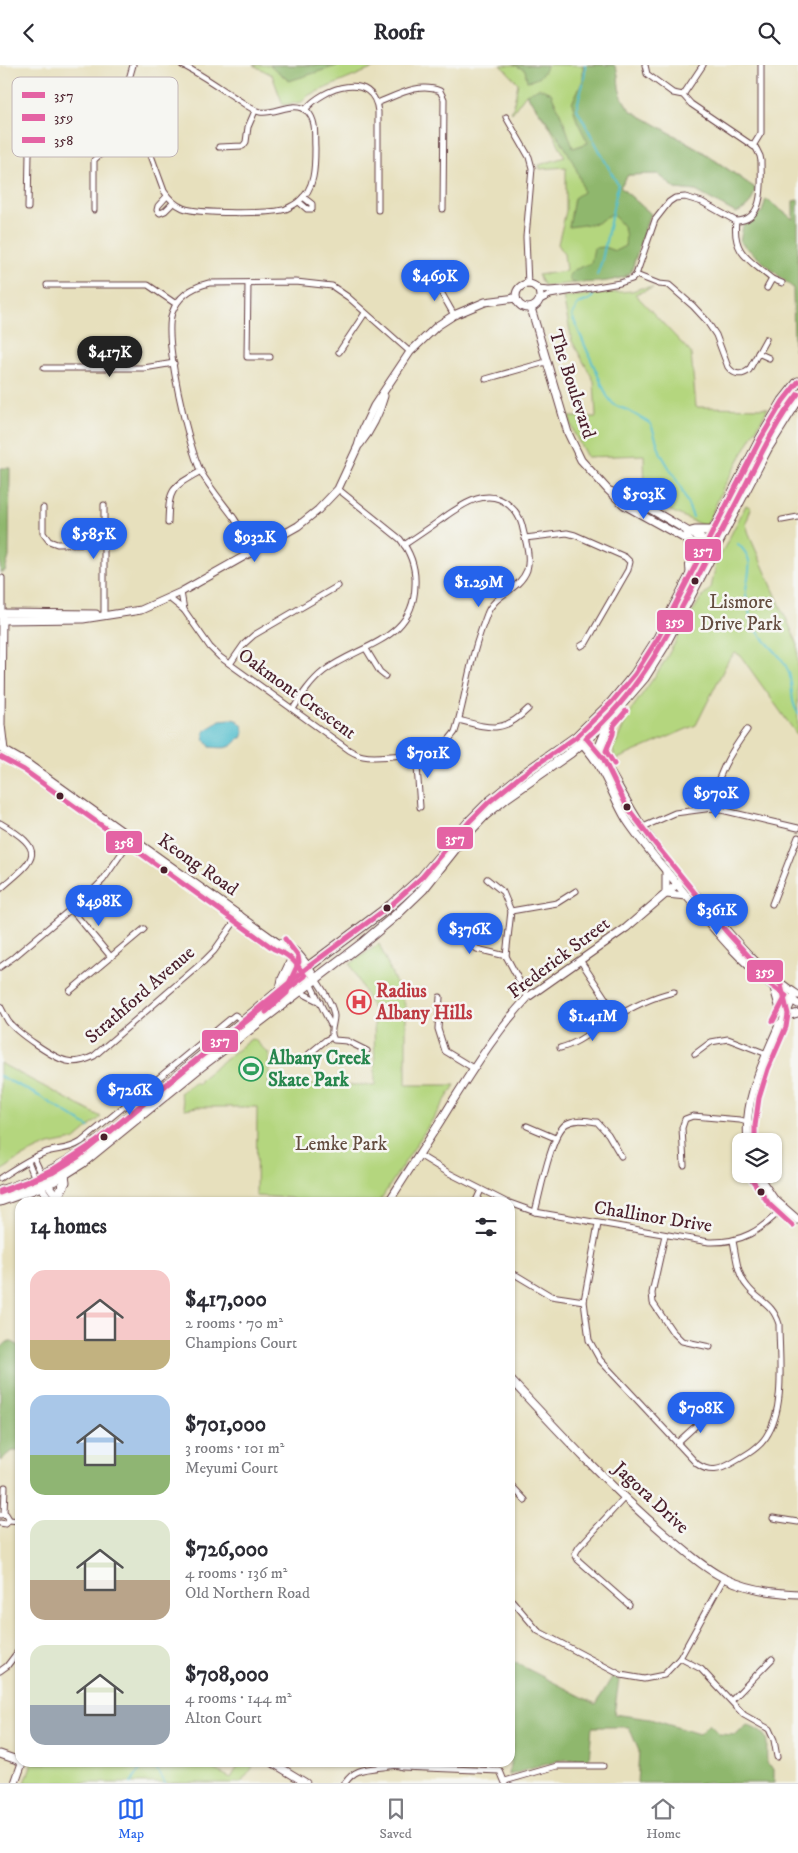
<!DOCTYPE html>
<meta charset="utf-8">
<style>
body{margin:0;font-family:"IM FELL DW Pica",serif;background:#f7f7f7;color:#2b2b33;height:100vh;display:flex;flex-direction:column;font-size:19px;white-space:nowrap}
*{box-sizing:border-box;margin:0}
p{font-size:16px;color:#7c7c81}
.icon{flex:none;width:28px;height:28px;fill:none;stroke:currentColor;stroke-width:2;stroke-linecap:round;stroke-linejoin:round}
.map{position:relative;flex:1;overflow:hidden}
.side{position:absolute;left:15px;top:1132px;width:500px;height:570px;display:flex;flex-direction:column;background:#fff;border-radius:15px;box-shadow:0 1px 4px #0004}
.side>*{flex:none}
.buttons{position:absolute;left:732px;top:1068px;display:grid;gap:10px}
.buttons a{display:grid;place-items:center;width:50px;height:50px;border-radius:10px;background:#fff;box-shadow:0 1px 4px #0004;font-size:25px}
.price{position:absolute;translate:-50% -42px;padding:0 11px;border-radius:18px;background:#2563eb;color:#fff;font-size:16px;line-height:32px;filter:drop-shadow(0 1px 2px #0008)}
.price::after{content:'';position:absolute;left:50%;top:30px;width:15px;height:11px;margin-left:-8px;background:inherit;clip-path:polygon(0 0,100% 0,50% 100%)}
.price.current{background:#222;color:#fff}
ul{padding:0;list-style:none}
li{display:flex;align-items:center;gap:15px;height:125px;padding:0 15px}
li span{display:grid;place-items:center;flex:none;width:140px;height:100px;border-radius:15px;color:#555}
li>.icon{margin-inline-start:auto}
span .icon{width:60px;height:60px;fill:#fffc;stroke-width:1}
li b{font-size:21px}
h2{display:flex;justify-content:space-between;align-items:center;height:60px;padding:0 15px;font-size:21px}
header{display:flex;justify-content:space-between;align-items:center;height:65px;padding:0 15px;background:#fff;font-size:22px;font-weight:800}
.menu{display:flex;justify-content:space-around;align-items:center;height:70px;border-top:1px solid #e1e1e2;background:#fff;font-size:14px;color:#7c7c81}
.menu a{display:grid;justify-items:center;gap:2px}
.menu .current{color:#2563eb}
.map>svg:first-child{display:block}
</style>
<header><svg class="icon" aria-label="back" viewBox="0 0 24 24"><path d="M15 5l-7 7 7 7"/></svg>Roofr<svg class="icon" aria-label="search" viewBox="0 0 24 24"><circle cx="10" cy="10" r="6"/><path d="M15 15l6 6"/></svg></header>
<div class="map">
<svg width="798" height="1718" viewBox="0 0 798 1718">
<rect width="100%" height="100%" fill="#f6f6f2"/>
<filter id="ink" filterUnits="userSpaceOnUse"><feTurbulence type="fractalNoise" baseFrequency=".02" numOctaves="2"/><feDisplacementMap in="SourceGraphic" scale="10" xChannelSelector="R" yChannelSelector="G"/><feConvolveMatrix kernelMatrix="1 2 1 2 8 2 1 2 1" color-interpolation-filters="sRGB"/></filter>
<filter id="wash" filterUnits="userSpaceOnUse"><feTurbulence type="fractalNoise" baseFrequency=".0096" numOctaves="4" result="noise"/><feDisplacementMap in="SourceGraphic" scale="20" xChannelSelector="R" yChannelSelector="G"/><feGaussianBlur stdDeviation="1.12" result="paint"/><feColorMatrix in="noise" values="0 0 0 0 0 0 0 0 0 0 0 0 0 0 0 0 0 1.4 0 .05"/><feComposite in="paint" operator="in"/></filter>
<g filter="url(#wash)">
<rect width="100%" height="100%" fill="#e7e0bd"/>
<g fill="#b4d67e" stroke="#7f7a54">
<polygon points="253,0 381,0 309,30 302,37 283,40 272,10"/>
<path d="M501,0H614C619,6 618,16 619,23C621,32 625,38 630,45L699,84L755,123C753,136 749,143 736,148L696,126L676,124L658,109L628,110L620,122L651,149L646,160L631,207L626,212L617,214L546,221L542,218L538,210L566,206L564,189L558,179L566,146V102L540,104L539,100L565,92L550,62L526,29L512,48L510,46L513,43L518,18Z"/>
<polygon points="641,223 653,223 635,229 691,288 696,342 768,343 723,423 706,462 645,434 644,390 587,392 574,368 569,352 596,352 594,316 572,276 563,232 632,226"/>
<polygon points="746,440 751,443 746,459 750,472 798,580 798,671 740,590 735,588 728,596 696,660 615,695 613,684 631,645 660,604 699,536 711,523 716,499"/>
<polygon points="379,879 406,942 406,1020 455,1020 379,1137 310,1138 289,1133 256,1131 257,1042 197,1042 185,1044 180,1028 194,1017 198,1019 202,1013 251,974 255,975 269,989 269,1020 375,1020 374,946 350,899"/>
<polygon points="0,998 101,1052 74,1075 49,1080 39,1084 20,1093 0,1107"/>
<polygon points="32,1698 201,1698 231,1713 240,1698 246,1698 253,1702 241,1718 25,1718"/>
</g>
<g fill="#8fb76d" stroke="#6c6b4c">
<polygon points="270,0 340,0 289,16"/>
<path d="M514,0H547C543,10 538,15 527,16L525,5Z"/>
<path d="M583,0H614C619,6 618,16 619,23C621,32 625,38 630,45L698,84L755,123C753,136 749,143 736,148L696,126L676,124L658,109L628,110L620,122L651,149L646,160L631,207C616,219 590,217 572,218L569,214V210L574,205L591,198L594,183L604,182L615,186L625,181C627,164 624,160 611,149L597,158L569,162L574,133L583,127C577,91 548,58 526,29L539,23L551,28L564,57L573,83L588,78L577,56L572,38L583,15Z"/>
<polygon points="766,134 793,154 793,136 798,135 798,288 794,285 793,223 740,177 743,160 762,147"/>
<polygon points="0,403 10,403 9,492 5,506 0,508"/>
<path d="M7,1277H12L20,1281V1384L18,1386C9,1385 7,1391 0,1396V1284Z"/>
<path d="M510,1595L596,1639L612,1612L619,1615L614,1649L650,1654L699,1669L709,1659L719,1669L736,1670L747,1660C774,1672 765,1674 767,1698L774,1704V1718H637L639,1686L629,1662H592L589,1694L561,1695L509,1710L513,1671L510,1653Z"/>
</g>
<path fill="#54bfce" stroke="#4f6f7c" d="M231,654L237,655C243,660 246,665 242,673H239C232,685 223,683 210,682L204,673V667L220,655Z"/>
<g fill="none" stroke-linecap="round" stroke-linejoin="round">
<g stroke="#54bfce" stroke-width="2">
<path d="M585,0C586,19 579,26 577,44L618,120L602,195L597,210"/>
<polyline points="593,231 589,235 578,239 572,251 607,331 614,340 627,345 651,359 661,389 680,421 693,452"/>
<path d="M738,479C756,496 748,505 746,525C745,532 749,543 750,551C756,574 782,586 789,608C793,621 790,637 798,648"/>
<polyline points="0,1011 39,1031 89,1062"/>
<polyline points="153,1698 165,1718"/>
<polyline points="131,1718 145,1698"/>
</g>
</g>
</g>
<g filter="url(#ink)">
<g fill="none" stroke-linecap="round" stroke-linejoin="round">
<g stroke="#623c41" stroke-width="7">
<g id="street">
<path d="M133,0L127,21L129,30L164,126C169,134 174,139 183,143C197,149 272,149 286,144C290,142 296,139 299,136C315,124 315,102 315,83C314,71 317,57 308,47C296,34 275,50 260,47C251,45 242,37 234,32C217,21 201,9 182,0"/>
<polyline points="31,27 26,23 27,17 32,17 37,22"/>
<polyline points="683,30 703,0"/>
<path d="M377,38C398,30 419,17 440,26L444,34L443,144"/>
<path d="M305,45C323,22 374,5 378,47V145"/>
<polyline points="506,52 529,92 532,103 526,172 528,220"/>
<polyline points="753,81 761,68 761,0"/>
<polyline points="219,82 243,81 246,77 248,62 255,46"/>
<path d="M29,88C25,79 28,47 28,35C30,26 34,22 42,21H127"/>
<polyline points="167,131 158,141 157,145 160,148 165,146 173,138"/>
<polyline points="299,137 307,144 312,144 312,139 303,132"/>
<polyline points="28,143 29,88 31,81 28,72"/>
<polyline points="94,145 94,95 103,87 117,86 145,75"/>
<path d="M736,156C732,189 750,195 772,214"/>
<path d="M636,210L659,219L669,220L693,241L706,255L716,270L728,302C734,310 742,311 749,305L766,274"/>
<polyline points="429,214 437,220 454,250"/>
<polyline points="248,218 247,292 270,292"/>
<polyline points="47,220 148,220 176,239"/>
<polyline points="767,223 772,214 782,218"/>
<polyline points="537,224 549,225 578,223"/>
<path d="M540,235L550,230L620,218L632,214L636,210L655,155L669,137L675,133L685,132L702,137L736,156C766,156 761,116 761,96L760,91L756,83L691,39L683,30L673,28L647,9L645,0"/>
<polyline points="339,287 365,248"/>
<polyline points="758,288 769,293"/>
<polyline points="44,303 144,303 174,298"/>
<polyline points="486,314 546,297"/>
<polyline points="43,443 43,468 49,476 57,479 104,478"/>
<polyline points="782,455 798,452"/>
<path d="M168,458C169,423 171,423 201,406"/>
<polyline points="525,473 567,468 575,470 625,492 630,497 628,505 586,578 581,581"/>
<path d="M253,487C246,476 241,464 234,453C223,438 210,423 201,407C188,381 163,273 172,248C178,231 193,222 209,218L296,217L332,221L348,232L410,287"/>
<polyline points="181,527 184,545"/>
<path d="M169,533L184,545L210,582L220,592L349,685C354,688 358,690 363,691C377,694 430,688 442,681C447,678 451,672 455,667C462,646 465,625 470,604C474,585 480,567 487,549C494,529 519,526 527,505C531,491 525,474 522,460C520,453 516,446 510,441C487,419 459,442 439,456C428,464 416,472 404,480"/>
<polyline points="2,548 2,513"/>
<polyline points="104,550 104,440"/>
<polyline points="366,584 380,607 385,611"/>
<polyline points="230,599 244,579 254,570 338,521"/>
<path d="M293,644C302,630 311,616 324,606C360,579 414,576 415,520C416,503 411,488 400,474L338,424"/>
<path d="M459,655C489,663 503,669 528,644"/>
<polyline points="416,688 420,742"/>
<path d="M713,743C714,714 730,688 747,665"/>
<path d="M0,758C48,786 36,794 0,824"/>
<polyline points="634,766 675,748 713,743 798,763"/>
<polyline points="487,814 503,827 511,846 506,891 528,932"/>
<polyline points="772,839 798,772"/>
<polyline points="71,844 111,892"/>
<polyline points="511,846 557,838 576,826"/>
<polyline points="448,860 477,884 506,891"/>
<polyline points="580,895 617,951"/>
<polyline points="0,902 14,892 91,827 103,815 132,773"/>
<path d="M315,913C322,923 333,939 334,951C334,960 329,966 334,975L347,976L367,986"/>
<polyline points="310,918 331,960"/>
<polyline points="70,926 144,864"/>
<polyline points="298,926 320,937"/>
<polyline points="440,932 438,964 445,986 473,1003"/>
<path d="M0,941C3,946 5,951 8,956C16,967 53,993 67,996C76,998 86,995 94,991L204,896L214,886L240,849"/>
<path d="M560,983C577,979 592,966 607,957C628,944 650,932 674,927"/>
<polyline points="309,989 326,975 332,972"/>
<polyline points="695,989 711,977 728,974 767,989"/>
<polyline points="527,1061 555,1073"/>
<polyline points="419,1090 447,1107 508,1138"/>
<polyline points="34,1093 42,1110"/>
<polyline points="28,1096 35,1114"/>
<polyline points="684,1100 682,1063 685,1054 693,1051 740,1055 747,1057"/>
<path d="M0,1113C14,1104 28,1094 44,1088C57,1083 67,1086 81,1077L235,950L243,956"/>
<polyline points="475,1138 481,1125"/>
<path d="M510,1138L535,1147L709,1177C742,1178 760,1166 783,1143"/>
<path d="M535,1147C540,1129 551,1069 566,1059C575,1053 587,1056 597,1057L608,1069L621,1091"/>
<path d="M598,1159L584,1236L589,1275L600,1295L697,1399C710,1408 720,1405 732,1398C744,1391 758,1384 766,1372C786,1343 779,1293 779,1259C772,1237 759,1237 747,1221C737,1209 736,1190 733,1176"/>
<polyline points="665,1170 652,1228 653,1238 672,1266 682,1276 710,1282"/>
<polyline points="516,1210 551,1231 584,1236"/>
<polyline points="677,1378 702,1355 704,1347"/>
<polyline points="510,1419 525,1435"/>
<polyline points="624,1433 579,1482 575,1489 578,1495 629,1540"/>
<polyline points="4,1449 5,1422"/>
<polyline points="0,1450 6,1449 9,1454 6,1459 0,1458"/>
<polyline points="773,1453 798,1457"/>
<polyline points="9,1455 20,1456"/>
<polyline points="510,1533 538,1566 621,1610 644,1614 664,1610 680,1593 724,1513"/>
<polyline points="680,1593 701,1604 744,1650 769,1664 774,1675 777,1692"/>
<polyline points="0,1606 7,1601 20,1584"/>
<polyline points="732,1635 772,1594"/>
<polyline points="505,1716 557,1701 603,1701"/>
<path d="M345,1718C355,1703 367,1704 383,1702C391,1701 394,1699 402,1702L500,1706L505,1718"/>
</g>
</g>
<g stroke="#623c41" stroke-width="9">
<g id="secondary">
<circle cx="528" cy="231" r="12"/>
<polyline points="531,243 568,368 581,395 608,425 624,440 707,486"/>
<path d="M360,379C372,364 379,349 384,331"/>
<path d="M610,426C648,439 681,464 716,482"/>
<polyline points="2,555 83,554 141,545 181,527 298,461 318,445 338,424 358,381 363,364 374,341 410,287 437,261 454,250 485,237 516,233"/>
<path d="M585,672C609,698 622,732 642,761C659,787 680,811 701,835C730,870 759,906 798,930"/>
<path d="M580,676C587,684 595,693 600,703C610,720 616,737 626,754C641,777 660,798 677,819C713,864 749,909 798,939"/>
<polyline points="0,683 28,699 278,878 310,918"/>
<polyline points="4,685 1,660 2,548 96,549"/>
<polyline points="666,806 666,829 687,831"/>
<path d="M278,878C296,880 306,899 315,913"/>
<polyline points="774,923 781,948"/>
<polyline points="784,952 798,948"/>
<path d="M748,1076C743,1035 764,996 779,960L783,956L794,931"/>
<polyline points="757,1109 774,1134 798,1155"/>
<polyline points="45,1115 61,1138"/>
<polyline points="38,1118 52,1138"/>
<path d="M388,1138C410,1103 433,1069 454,1034C477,998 499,963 528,932L626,863L683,814"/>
<path d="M510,1314C560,1368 610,1422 666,1470C685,1485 702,1502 724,1513C747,1524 773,1528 798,1529"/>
<polyline points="0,1689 20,1696"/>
<polyline points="273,1698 306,1718"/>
<polyline points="15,1718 22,1698"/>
</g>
</g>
<g stroke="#623c41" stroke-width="11">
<g id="highway">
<polyline points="688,468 695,466 713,466"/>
<polyline points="689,476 691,508"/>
<polyline points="598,687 606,667 606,657"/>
<polyline points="281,924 283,914 292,895"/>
<path d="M0,1126C39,1115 72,1095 105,1071L308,902L391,840L422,812L469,757L489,737L522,710L576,672L611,638L635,609L658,573L761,373L783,336L798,317"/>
<polyline points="57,1132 65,1117 64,1110"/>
<polyline points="0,1136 31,1125 55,1115 82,1098 200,1002 364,877 396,850 423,824 465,771 485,750 507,732 570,688 606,657 644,613 664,581 768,382 798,334"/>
</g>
</g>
<use href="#street" stroke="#fff" stroke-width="5"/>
<use href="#secondary" stroke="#fff" stroke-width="7"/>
<use href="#highway" stroke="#fff" stroke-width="9"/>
<g stroke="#f6f6f2" stroke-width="9">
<polyline id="bus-1" points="0,1126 28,1116 55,1103 105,1071 308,902 391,840 422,812 469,757 489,737 522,710 576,672 611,638 635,609 658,573 761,373 783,336 798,317"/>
</g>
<g stroke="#f6f6f2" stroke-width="9">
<g id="bus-2">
<polyline points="614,699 606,686 613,669 614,660 626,646"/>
<polyline points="763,914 786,931 773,956"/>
<path d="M755,1076V1061L759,1033L768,1004L786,962L788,949L781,920L754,897L725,865L652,775L627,742L603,693L586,673C636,630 665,576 694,519C712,485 729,451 747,417C762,387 777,356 798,329"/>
<polyline points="751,1113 769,1139 793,1161"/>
</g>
</g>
<g stroke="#f6f6f2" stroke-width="9">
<g id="bus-3">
<path d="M0,692L24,705L274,884C290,890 295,896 305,911L181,1007L78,1092L52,1108L0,1128"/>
<polyline points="266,947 287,928 290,916 299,897 298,891 285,874"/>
</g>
</g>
<use href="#bus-1" stroke="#e463a4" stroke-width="5"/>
<use href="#bus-2" stroke="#e463a4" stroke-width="5"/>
<use href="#bus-3" stroke="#e463a4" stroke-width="5"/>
</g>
</g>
<defs>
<g id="hospital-ring" transform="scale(1.25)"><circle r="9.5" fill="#f6f6f2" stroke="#e0444e" stroke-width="1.5"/><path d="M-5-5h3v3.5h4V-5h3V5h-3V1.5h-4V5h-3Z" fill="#e0444e"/></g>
<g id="stadium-ring" transform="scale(1.25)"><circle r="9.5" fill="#f6f6f2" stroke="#2e9e5b" stroke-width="1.5"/><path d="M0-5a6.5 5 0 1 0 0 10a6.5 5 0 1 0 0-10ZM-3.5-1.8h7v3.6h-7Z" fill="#2e9e5b"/></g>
</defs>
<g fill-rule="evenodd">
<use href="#hospital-ring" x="359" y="937"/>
<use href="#stadium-ring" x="251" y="1004"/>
</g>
<g fill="#4a1f2b" stroke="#f6f6f2" stroke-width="2">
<circle cx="695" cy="516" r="4.5"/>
<circle cx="60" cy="731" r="4.5"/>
<circle cx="627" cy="742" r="4.5"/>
<circle cx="164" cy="805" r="4.5"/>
<circle cx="387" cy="843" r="4.5"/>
<circle cx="104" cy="1072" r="4.5"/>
<circle cx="761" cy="1127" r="4.5"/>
</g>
<g text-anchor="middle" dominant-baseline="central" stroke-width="5" stroke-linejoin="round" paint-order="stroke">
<g font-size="19" fill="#4a1f2b" stroke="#f6f6f2">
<text transform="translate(572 319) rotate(72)">The Boulevard</text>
<text transform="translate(297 629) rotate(36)">Oakmont Crescent</text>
<text transform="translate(198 800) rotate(35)">Keong Road</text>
<text transform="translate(559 893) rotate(-37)">Frederick Street</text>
<text transform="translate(140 930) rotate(-41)">Strathford Avenue</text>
<text transform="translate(653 1152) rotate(9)">Challinor Drive</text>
<text transform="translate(651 1433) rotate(43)">Jagora Drive</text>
</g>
<g font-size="19" fill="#644d40" stroke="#f6f6f2">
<text x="741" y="537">Lismore<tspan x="741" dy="22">Drive Park</tspan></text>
<text x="341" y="1079">Lemke Park</text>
</g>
<g font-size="19" font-weight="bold" fill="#be3a42" stroke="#f6f6f2" text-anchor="start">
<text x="376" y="926">Radius<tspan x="376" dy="22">Albany Hills</tspan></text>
</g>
<g font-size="19" font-weight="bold" fill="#27864d" stroke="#f6f6f2" text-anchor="start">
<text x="268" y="993">Albany Creek<tspan x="268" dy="22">Skate Park</tspan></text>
</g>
</g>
<rect x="12" y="12" width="166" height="80" rx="8" fill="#f6f6f2" stroke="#c2b6b6" stroke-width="1"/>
<rect x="22" y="27" width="23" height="6" fill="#e463a4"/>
<rect x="22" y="49" width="23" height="7" fill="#e463a4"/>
<rect x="22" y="72" width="23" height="6" fill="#e463a4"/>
<g font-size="14" fill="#4a1f2b">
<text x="54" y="35">357</text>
<text x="54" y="57">359</text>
<text x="54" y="80">358</text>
</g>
<g stroke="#f6f6f2" stroke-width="2">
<rect x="684" y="473" width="38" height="24" rx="5" fill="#e463a4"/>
<rect x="656" y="544" width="38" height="24" rx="5" fill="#e463a4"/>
<rect x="436" y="761" width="38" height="24" rx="5" fill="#e463a4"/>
<rect x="105" y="765" width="38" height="24" rx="5" fill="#e463a4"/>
<rect x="746" y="894" width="38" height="24" rx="5" fill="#e463a4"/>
<rect x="201" y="964" width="38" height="24" rx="5" fill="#e463a4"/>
</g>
<g font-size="14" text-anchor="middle" font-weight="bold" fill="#fff">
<text x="703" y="490">357</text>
<text x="675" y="561">359</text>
<text x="455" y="778">357</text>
<text x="124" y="782">358</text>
<text x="765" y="911">359</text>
<text x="220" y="980">357</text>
</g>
</svg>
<div class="buttons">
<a><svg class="icon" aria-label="layers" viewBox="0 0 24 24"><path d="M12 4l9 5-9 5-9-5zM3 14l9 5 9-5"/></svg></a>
</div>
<b class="price" style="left:435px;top:237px">$469K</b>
<b class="price current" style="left:110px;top:313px">$417K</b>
<b class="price" style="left:644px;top:455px">$503K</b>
<b class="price" style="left:94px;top:495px">$585K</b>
<b class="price" style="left:255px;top:498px">$932K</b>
<b class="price" style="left:479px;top:543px">$1.29M</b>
<b class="price" style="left:428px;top:714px">$701K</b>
<b class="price" style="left:716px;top:754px">$970K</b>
<b class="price" style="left:99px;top:862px">$498K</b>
<b class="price" style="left:717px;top:871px">$361K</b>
<b class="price" style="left:470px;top:890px">$376K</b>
<b class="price" style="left:593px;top:977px">$1.41M</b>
<b class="price" style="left:130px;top:1051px">$726K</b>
<b class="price" style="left:701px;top:1369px">$708K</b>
<section class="side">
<h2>14 homes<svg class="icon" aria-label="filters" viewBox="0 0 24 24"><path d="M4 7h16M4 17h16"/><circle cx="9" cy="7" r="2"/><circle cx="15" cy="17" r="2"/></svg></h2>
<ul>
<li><span style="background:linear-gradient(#f6c9c9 70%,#c2b280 0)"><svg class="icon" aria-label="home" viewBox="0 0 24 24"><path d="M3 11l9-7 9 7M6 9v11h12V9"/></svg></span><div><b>$417,000</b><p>2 rooms · 70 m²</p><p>Champions Court</p></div></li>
<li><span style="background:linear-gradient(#a9c7e8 60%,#8fb573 0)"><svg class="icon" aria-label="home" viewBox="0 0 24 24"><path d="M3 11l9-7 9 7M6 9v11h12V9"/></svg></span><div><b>$701,000</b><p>3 rooms · 101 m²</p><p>Meyumi Court</p></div></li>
<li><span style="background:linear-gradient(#dfe7d0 60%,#b9a48a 0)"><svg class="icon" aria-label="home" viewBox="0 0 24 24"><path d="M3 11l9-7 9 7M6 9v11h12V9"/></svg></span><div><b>$726,000</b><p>4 rooms · 136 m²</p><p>Old Northern Road</p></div></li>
<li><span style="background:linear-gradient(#dfe7d0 60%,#9aa5b1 0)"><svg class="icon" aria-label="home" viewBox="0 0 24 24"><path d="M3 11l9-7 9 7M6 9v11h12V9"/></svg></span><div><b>$708,000</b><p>4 rooms · 144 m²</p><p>Alton Court</p></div></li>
</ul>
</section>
</div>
<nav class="menu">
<a class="current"><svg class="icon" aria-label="map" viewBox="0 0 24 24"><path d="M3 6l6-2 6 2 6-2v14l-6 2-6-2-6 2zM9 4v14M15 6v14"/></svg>Map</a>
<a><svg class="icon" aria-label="saved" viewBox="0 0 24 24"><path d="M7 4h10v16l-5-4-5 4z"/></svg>Saved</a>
<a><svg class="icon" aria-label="home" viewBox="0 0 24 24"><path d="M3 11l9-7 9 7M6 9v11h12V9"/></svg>Home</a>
</nav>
